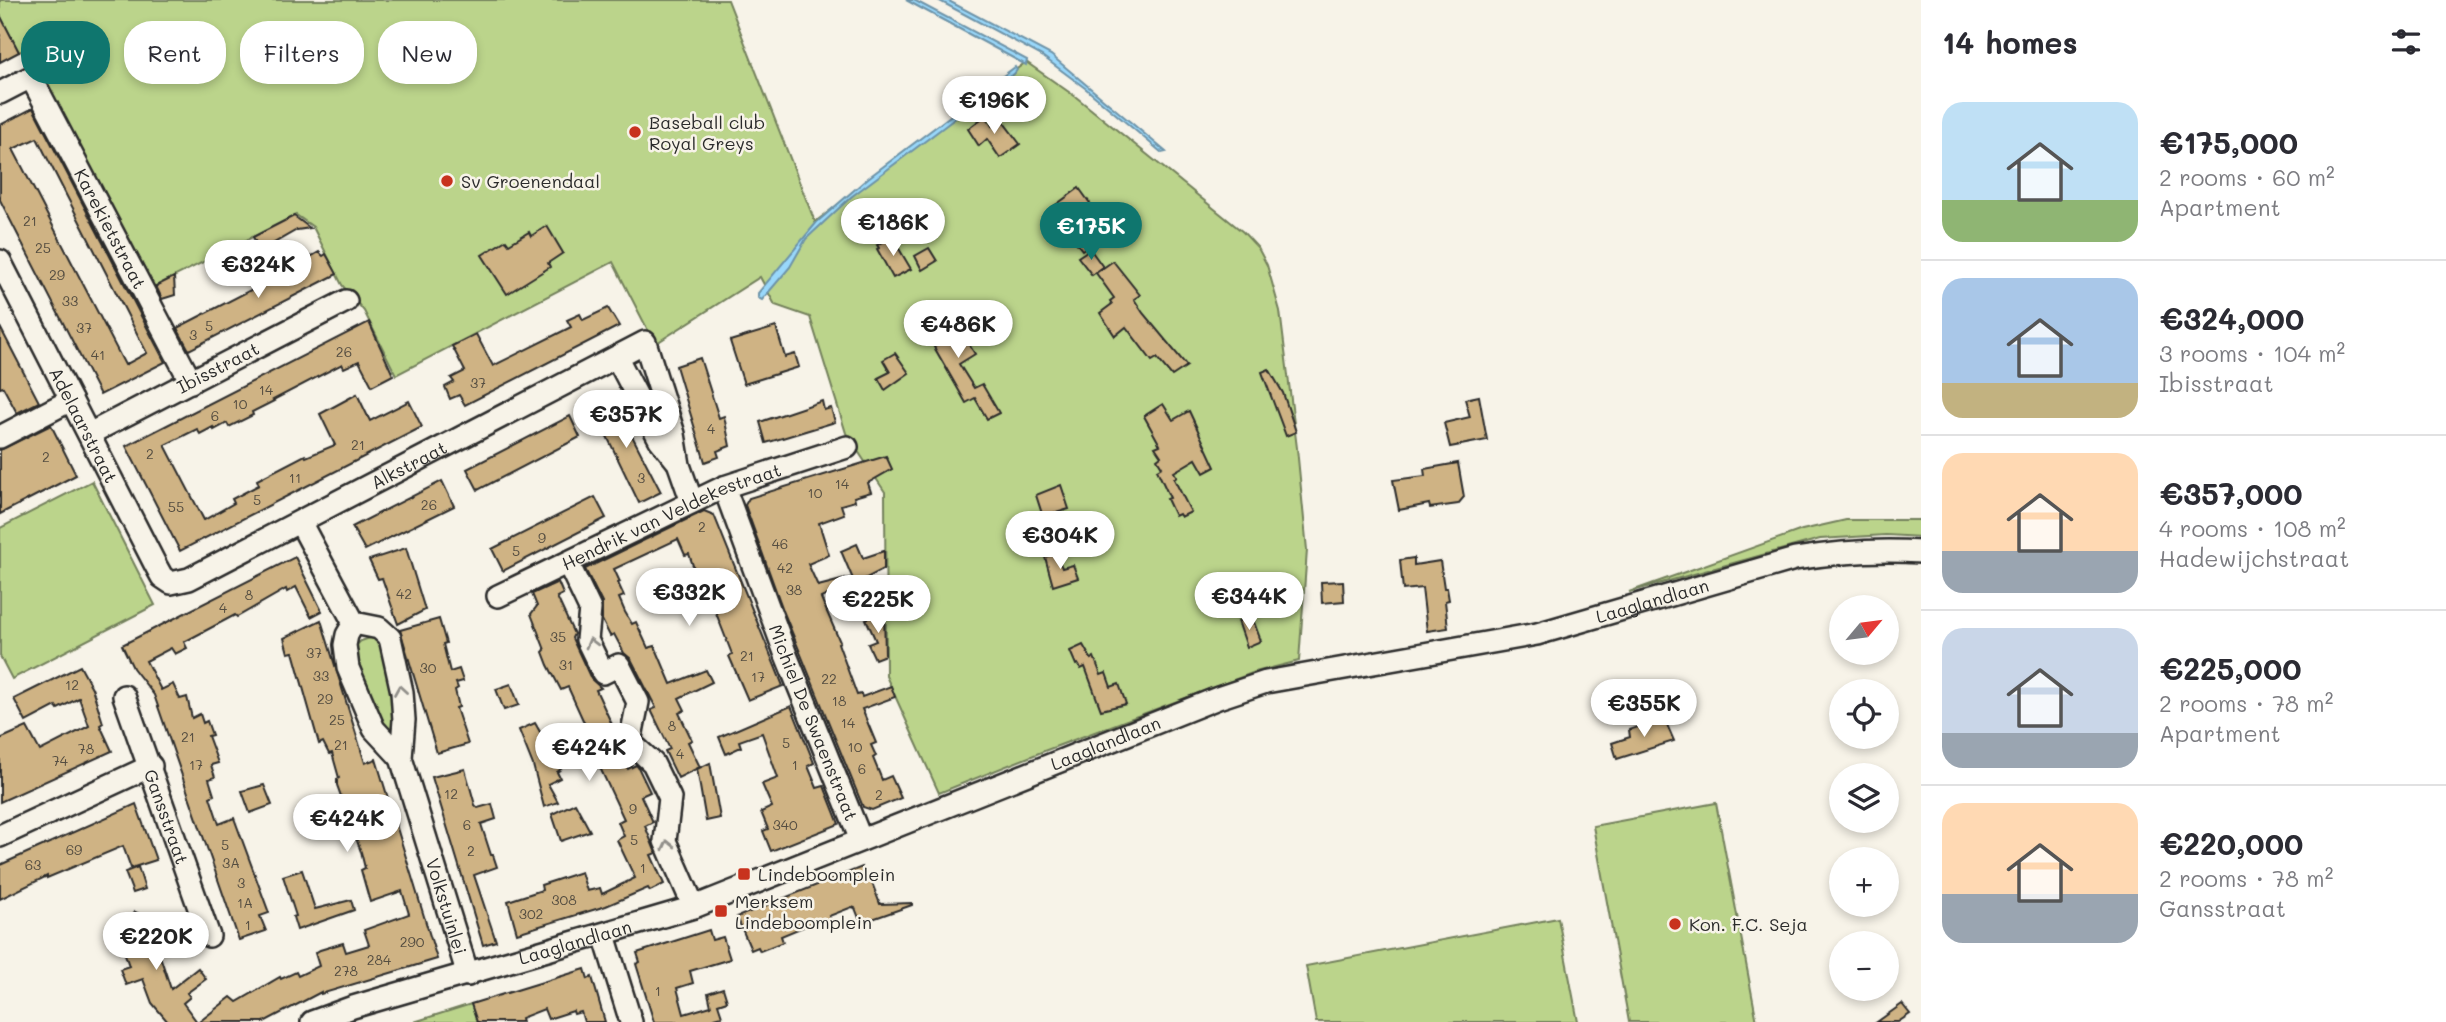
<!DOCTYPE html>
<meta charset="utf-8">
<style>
body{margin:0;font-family:Mali,sans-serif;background:#f7f7f7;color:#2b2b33;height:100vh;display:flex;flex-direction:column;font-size:26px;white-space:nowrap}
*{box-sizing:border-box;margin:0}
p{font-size:23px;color:#7c7c81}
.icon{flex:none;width:38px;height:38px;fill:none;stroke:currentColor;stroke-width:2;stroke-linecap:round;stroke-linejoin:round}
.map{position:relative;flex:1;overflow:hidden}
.details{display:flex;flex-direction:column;background:#fff;width:525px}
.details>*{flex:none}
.top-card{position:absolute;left:21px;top:21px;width:665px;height:63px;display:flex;gap:14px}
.needle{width:46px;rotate:61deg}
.buttons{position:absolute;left:1829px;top:595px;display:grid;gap:14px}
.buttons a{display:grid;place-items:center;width:70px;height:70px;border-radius:50%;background:#fff;box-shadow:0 4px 10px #0003;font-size:35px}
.price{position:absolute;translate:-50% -60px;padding:0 16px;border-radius:24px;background:#fff;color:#222;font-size:23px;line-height:46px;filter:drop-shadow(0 2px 4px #0008)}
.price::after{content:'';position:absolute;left:50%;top:42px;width:21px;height:16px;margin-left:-10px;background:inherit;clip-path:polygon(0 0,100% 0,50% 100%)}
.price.active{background:#0f766e;color:#fff}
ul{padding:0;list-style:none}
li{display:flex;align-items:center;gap:21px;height:175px;padding:0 21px}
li+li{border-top:2px solid #e1e1e2}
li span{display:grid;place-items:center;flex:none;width:196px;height:140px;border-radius:21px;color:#555}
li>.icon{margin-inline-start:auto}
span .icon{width:84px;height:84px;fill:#fffc;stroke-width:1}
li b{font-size:30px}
h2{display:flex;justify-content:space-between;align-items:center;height:84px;padding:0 21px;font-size:30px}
.pill{padding:0 24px;border-radius:28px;background:#fff;box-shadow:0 4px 10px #0003;font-size:24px;line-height:63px}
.pill.active{background:#0f766e;color:#fff}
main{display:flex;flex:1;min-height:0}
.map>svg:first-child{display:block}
</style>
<main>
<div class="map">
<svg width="1921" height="1022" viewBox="0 0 1921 1022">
<rect width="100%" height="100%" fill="#f7f3e8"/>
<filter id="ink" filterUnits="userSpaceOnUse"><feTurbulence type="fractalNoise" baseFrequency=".0143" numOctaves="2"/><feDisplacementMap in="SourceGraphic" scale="14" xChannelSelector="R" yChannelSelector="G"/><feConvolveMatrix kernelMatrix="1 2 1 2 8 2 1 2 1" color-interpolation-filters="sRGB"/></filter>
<g filter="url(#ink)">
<g fill="#bbd48b" stroke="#73805b" stroke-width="2">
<polygon points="0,0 728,0 815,222 1026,62 1076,97 1243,232 1258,248 1267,265 1280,311 1297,448 1307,550 1299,661 1255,672 1044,751 939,793 886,676 885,492 846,433 810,317 775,305 760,277 655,344 613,262 396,375 364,311 342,285 313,227 296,215 150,289 26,49 19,52 0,15"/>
<polygon points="92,481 155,605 12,679 0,656 0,528"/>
<polygon points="1846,520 1921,520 1921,537 1886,535 1820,539 1629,592 1802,530"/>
<polygon points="370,638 376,638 382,642 397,707 393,730 384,729 352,661 354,647 361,641"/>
<polygon points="1716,803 1757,1022 1629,1022 1593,826"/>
<polygon points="1558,918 1578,1022 1316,1022 1306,966"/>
<polygon points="471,1004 477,1022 414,1022"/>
</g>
<g fill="#99d8fb" stroke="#6d93a8" stroke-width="2">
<polygon points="906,0 914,0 1027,60 1026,65"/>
<polygon points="938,0 947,0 1051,55 1166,152 1162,153 1085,88 1042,56"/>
<polygon points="1015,67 1017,70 1014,74 851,197 806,239 790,267 762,300 758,298 758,293 817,222 868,178"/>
</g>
<g fill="#cfb384" stroke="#2b2b2b" stroke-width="2" fill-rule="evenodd">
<polygon points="0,15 19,52 0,62"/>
<path d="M33,108L165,362L100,395L0,200V125ZM37,138L147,353L125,365L13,149Z"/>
<polygon points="985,116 992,126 1001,119 1020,144 1000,158 987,139 979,146 968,129"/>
<polygon points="1079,188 1100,217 1092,224 1101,237 1082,250 1058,219 1060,217 1053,207"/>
<polygon points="294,216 310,228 297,230 260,251 253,237"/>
<polygon points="547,226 563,253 548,263 550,267 507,294 482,255 506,240 509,244 529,232 531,236"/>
<polygon points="892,237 911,269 893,278 877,249 879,248 877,245"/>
<polygon points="929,248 937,261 922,270 915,256"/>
<polygon points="1090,249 1103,267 1092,275 1078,257"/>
<polygon points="319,252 323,256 326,254 337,274 189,350 177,328 274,278 272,274 282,268 285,272"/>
<polygon points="1113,261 1140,295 1134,299 1143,313 1187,366 1172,376 1157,358 1152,361 1126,327 1115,336 1100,313 1112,304 1110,301 1114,298 1096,273"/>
<polygon points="174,277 175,295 162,299 156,286"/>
<polygon points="608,308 619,326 465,405 459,395 450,399 445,387 454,382 451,378 465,371 452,346 476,334 493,366 571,327 567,320 580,314 583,320"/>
<polygon points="941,309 956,332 959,329 975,354 959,364 974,388 982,384 999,413 987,419 975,398 966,403 934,347 937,345 923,321"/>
<polygon points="369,322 393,375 372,386 359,361 344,368 342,364 273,400 274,401 252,412 253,415 229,427 227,423 214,430 213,427 200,434 197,429 165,445 204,520 234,503 232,499 259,485 257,480 305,455 306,457 335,445 320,414 357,394 370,421 409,401 422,427 180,551 126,446"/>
<polygon points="0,327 39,402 17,413 3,387 0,388"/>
<polygon points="776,327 785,357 795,354 799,367 744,384 730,341"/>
<polygon points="895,353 909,373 885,390 878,378 890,372 883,360"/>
<polygon points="700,358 719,418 724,416 730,446 717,451 719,457 705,462 676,366"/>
<polygon points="1269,369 1283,393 1296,432 1286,436 1262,372"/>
<polygon points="611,395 661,492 639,503 592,405"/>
<polygon points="1479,396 1487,440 1450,447 1444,423 1470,417 1465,399"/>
<polygon points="822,401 824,410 831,408 835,422 766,443 760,422"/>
<polygon points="1163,404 1173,420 1189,411 1215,467 1204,473 1196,459 1174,472 1177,477 1174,479 1191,512 1181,517 1179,514 1175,516 1167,499 1170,498 1157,470 1162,467 1157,459 1161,456 1155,447 1160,445 1144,416"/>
<polygon points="570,416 580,437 478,490 467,469"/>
<polygon points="51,425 76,475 0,514 0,450"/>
<polygon points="886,456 892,469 868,483 871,492 854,497 855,501 841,505 844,514 819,523 829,555 808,564 818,586 849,578 851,585 821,598 840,642 838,643 857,695 861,694 862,697 891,686 895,697 862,709 876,743 871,745 876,756 873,758 882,780 891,776 901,798 872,810 863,807 784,613 745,505 749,498"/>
<polygon points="1458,463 1464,497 1458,504 1430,508 1429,504 1399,510 1393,480 1425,476 1424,469"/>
<polygon points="442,481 454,506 365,550 352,527"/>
<polygon points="1061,485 1069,509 1043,517 1036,495"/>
<polygon points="595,497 606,518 503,571 492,549"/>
<polygon points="704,511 714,515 783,686 748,700 729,656 732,654 707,590 701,589 689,554 685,555 678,539 614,569 620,582 618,583 624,596 619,598 625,612 632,624 636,622 648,648 655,646 671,684 706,670 712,682 679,698 685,710 679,713 692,740 688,742 700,767 678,778 665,751 670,749 651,710 656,708 631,659 624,653 614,634 610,636 602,620 602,603 585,569"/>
<polygon points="857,544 863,558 884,551 884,569 855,584 841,551"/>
<polygon points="406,548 425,610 398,624 382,578 378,579 369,560"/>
<polygon points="1056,553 1062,568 1073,565 1078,578 1053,586 1045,557"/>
<polygon points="295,557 322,611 311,617 296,587 287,592 286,589 237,617 235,615 184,642 187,648 175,654 171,648 146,661 161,690 173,684 180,699 187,697 192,718 200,714 203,723 207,721 212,735 208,736 218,763 211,765 215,777 209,779 214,795 210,797 219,824 234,818 269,913 260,916 266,931 239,940 154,695 133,668 122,645"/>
<polygon points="1414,558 1414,565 1440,561 1444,588 1447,588 1449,600 1445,601 1448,628 1427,631 1422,588 1403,590 1400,560"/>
<polygon points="1343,581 1344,601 1322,603 1321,582"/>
<polygon points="558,582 563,594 557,597 574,634 572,638 591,679 601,688 596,690 614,729 611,731 628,769 636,765 638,767 650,792 641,796 653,822 645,826 656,853 651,855 664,884 650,891 648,888 606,906 517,933 508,901 542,890 541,885 581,872 587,891 600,888 602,894 635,878 617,840 624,836 618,822 624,819 588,742 592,740 568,687 561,690 548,665 543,652 545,650 531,614 537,606 532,594"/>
<polygon points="884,612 885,655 875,659 868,644 876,641 866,619"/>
<polygon points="1252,617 1261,641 1247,647 1238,621"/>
<polygon points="439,619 446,643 443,644 450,672 459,669 463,681 456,683 458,688 455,690 459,707 456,708 468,744 437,753 400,630"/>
<polygon points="321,620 365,763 376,759 437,959 321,994 321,992 264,1022 199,1022 231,997 237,1002 280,977 281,979 296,972 298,976 319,966 315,953 320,950 343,943 346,952 369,945 364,930 409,914 402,891 370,902 361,870 365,868 361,852 337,785 337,779 339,778 332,753 329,754 323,742 319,744 293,652 288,653 284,638"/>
<polygon points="1083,645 1091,659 1094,657 1101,675 1106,673 1111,687 1119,684 1126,704 1101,710 1085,667 1081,669 1078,664 1076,665 1070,651"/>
<polygon points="80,666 92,688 103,723 100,725 112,751 0,802 0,739 27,727 40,751 89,726 79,698 58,709 56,706 26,722 14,699"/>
<polygon points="511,684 519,705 504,710 496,689"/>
<polygon points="791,706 814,763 808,766 817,788 824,786 839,824 771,851 763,831 768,829 761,812 772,807 762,784 778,778 762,733 739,741 741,747 726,754 719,737"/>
<polygon points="1664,718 1674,741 1617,759 1612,743 1630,737 1629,730"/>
<polygon points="535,723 561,769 557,772 560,778 548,784 558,802 544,807 533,765 519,730"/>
<polygon points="710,763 720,818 706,821 697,769"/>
<polygon points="465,769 475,805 478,808 492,804 496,819 481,824 491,855 493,855 497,867 474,875 496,941 483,945 432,777"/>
<polygon points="264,785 272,805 250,813 242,791"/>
<polygon points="575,803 590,831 561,841 552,814"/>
<polygon points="136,804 156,860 131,868 123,846 47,878 47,876 0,899 0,865"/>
<polygon points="138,867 145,889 133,893 125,872"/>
<polygon points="862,867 865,876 869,875 880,904 912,903 912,905 861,923 855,908 852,907 829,916 830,919 818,924 817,921 781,936 783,942 760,951 758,947 751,950 737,917"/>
<polygon points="302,870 315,909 351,900 354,910 297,930 293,917 296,916 283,876"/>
<polygon points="135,912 146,917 150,926 171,989 198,968 206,979 187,993 190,997 183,1003 197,1022 168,1022 152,1003 143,979 126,985 120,969 129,966 119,936 133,931 129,922"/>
<polygon points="709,930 712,940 723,937 730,959 690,971 693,983 677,988 684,1014 711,1006 708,993 723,988 727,1001 718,1004 722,1016 715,1018 717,1022 654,1022 636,964 640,962 637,953"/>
<polygon points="585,969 588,979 592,977 605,1022 584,1022 581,1012 574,1014 573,1011 548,1019 544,1009 521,1018 522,1022 477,1022 471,1004"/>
<polygon points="1902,1004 1910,1014 1898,1022 1877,1022"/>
</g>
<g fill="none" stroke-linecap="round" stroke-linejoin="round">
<g stroke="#2b2b2b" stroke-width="26">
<g id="minor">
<path id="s1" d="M0,93L31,77L191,382"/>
<path id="s2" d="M0,261L156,566L162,577L171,583L189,579L645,342L674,434L679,465L692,502"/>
<polyline points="617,358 660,440 676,460"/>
<path id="s3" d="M89,434L346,301"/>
<polyline points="0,437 71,400"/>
<path id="s4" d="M724,487L786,655L861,840"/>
<polyline points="300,522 354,623"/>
<polyline points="568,563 590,609 587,640 603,673 619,665 638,702 630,742 653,763 670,798 665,841 694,907"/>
<path id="s5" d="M498,596L724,487L847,447"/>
<path id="s6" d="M354,623L379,628L390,638L402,692L404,720L401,758L468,975"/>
<polyline points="354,623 347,635 345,645 348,668 374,729 401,758"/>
<path id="s7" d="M124,696L209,936"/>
<polyline points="0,836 151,766"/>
<polyline points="604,935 631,1022"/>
<path id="s8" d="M312,1022L353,1007L694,907L1218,698L1266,682L1537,634L1795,559C1837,552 1878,549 1921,552"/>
</g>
</g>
<use href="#minor" stroke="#f7f3e8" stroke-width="21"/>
</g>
<defs><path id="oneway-chevron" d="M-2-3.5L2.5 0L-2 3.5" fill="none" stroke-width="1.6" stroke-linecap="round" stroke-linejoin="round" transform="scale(1.75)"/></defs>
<g stroke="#918f8a">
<use href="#oneway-chevron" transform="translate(591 643) rotate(-105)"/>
<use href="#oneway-chevron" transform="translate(400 690) rotate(-99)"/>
<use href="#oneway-chevron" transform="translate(668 845) rotate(-103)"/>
</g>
</g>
<g fill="#c8321e" stroke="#f7f3e8" stroke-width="2.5">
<circle cx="635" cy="132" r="7"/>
<circle cx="447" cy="181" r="7"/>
<rect x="737" y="867" width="14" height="14" rx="3.5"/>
<rect x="714" y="904" width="14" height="14" rx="3.5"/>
<circle cx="1675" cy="924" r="7"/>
</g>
<g text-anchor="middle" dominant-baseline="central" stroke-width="5" stroke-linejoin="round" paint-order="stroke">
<g font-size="14" fill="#544d41">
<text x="30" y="220">21</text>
<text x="43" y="247">25</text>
<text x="57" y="274">29</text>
<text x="70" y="300">33</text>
<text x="209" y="325">5</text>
<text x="84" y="327">37</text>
<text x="193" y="334">3</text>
<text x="344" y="351">26</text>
<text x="98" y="354">41</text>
<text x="478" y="382">37</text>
<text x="266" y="389">14</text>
<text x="240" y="403">10</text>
<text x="215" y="415">6</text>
<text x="711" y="428">4</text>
<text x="358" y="444">21</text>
<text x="150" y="453">2</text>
<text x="46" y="456">2</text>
<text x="295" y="477">11</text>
<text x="641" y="477">3</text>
<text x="842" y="483">14</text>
<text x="815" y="492">10</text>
<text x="257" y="499">5</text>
<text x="429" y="504">26</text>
<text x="176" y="506">55</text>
<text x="702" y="526">2</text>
<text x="542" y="537">9</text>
<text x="780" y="543">46</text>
<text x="516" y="550">5</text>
<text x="785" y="567">42</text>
<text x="794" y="589">38</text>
<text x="404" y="593">42</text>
<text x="249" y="594">8</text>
<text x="223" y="607">4</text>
<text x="558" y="636">35</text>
<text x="314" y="652">37</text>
<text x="747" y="655">21</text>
<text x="566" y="664">31</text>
<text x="428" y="667">30</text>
<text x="321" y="675">33</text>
<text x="758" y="676">17</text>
<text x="829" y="678">22</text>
<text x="72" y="684">12</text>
<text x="325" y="698">29</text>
<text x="839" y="700">18</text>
<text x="337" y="719">25</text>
<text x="848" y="722">14</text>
<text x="672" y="725">8</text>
<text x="188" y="736">21</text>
<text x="786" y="742">5</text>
<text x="341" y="744">21</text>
<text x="855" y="746">10</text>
<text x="86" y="748">78</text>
<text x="680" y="753">4</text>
<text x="60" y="760">74</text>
<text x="196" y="764">17</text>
<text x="795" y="764">1</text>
<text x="862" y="768">6</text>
<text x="451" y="793">12</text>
<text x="879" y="794">2</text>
<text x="633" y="808">9</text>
<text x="467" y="824">6</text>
<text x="785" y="824">340</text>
<text x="634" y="839">5</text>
<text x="225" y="844">5</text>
<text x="74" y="849">69</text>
<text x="471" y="850">2</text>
<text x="231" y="862">3A</text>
<text x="33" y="864">63</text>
<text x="643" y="867">1</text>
<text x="241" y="882">3</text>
<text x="564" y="899">308</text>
<text x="245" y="902">1A</text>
<text x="531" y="913">302</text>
<text x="248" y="924">1</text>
<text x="412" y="941">290</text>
<text x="379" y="959">284</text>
<text x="346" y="970">278</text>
<text x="658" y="990">1</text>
</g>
<g font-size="18" fill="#2b2b2b" stroke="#f7f3e8" text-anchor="start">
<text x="649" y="122">Baseball club<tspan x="649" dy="21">Royal Greys</tspan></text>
<text x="461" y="181">Sv Groenendaal</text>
<text x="758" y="874">Lindeboomplein</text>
<text x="735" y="901">Merksem<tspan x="735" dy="21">Lindeboomplein</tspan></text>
<text x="1689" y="924">Kon. F.C. Seja</text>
</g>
<g font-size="18" fill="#2b2b2b" stroke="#f7f3e8">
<text stroke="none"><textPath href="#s1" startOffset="206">Karekietstraat</textPath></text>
<text stroke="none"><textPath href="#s3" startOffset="145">Ibisstraat</textPath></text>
<text stroke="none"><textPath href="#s2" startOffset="184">Adelaarstraat</textPath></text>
<text stroke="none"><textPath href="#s2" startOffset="632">Alkstraat</textPath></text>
<text stroke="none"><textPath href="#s5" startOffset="191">Hendrik van Veldekestraat</textPath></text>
<text stroke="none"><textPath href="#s8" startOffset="1409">Laaglandlaan</textPath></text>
<text stroke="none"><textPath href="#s4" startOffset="252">Michiel De Swaenstraat</textPath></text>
<text stroke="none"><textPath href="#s8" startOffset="842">Laaglandlaan</textPath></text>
<text stroke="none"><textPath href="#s7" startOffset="128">Gansstraat</textPath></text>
<text stroke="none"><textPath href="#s6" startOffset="317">Volkstuinlei</textPath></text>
<text stroke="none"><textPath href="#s8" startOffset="275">Laaglandlaan</textPath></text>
</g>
</g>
</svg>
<div class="buttons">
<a><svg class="needle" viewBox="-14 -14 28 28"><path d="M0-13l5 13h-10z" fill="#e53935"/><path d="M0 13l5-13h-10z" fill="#7c7c81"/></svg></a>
<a><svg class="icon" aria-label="locate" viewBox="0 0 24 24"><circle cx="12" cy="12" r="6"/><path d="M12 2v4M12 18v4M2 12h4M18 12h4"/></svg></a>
<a><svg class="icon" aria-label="layers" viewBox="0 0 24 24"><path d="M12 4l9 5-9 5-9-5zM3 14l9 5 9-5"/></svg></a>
<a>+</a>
<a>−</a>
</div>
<b class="price" style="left:994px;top:136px">€196K</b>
<b class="price" style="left:893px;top:258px">€186K</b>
<b class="price active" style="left:1091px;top:262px">€175K</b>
<b class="price" style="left:258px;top:300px">€324K</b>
<b class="price" style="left:958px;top:360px">€486K</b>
<b class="price" style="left:626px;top:450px">€357K</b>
<b class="price" style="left:1060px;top:571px">€304K</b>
<b class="price" style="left:689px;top:628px">€332K</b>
<b class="price" style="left:1249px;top:632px">€344K</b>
<b class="price" style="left:878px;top:635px">€225K</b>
<b class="price" style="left:1644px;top:739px">€355K</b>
<b class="price" style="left:589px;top:783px">€424K</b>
<b class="price" style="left:347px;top:854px">€424K</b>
<b class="price" style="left:156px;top:972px">€220K</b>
<div class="top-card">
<a class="pill active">Buy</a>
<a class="pill">Rent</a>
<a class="pill">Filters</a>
<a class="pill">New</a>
</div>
</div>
<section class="details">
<h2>14 homes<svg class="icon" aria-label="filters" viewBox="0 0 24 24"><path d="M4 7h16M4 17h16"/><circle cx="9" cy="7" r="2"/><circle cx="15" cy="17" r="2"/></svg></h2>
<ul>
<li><span style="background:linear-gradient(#bfe0f5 70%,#8fb573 0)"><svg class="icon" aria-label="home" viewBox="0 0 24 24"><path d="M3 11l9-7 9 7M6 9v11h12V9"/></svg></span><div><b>€175,000</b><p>2 rooms · 60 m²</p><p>Apartment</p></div></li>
<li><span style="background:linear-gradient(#a9c7e8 75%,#c2b280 0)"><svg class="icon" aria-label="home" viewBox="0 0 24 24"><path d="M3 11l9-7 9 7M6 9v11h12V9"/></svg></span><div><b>€324,000</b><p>3 rooms · 104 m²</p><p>Ibisstraat</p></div></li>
<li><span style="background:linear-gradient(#ffd9b3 70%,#9aa5b1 0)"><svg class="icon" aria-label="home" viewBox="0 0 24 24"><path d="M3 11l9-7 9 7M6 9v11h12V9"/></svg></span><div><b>€357,000</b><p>4 rooms · 108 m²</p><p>Hadewijchstraat</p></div></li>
<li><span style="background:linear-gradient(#c9d6e8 75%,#9aa5b1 0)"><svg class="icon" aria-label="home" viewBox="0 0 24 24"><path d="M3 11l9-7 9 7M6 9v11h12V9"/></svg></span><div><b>€225,000</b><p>2 rooms · 78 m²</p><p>Apartment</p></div></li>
<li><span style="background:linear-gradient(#ffd9b3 65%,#9aa5b1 0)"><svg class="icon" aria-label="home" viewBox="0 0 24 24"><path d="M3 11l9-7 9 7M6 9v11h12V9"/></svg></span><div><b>€220,000</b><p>2 rooms · 78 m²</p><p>Gansstraat</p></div></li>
</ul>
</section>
</main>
